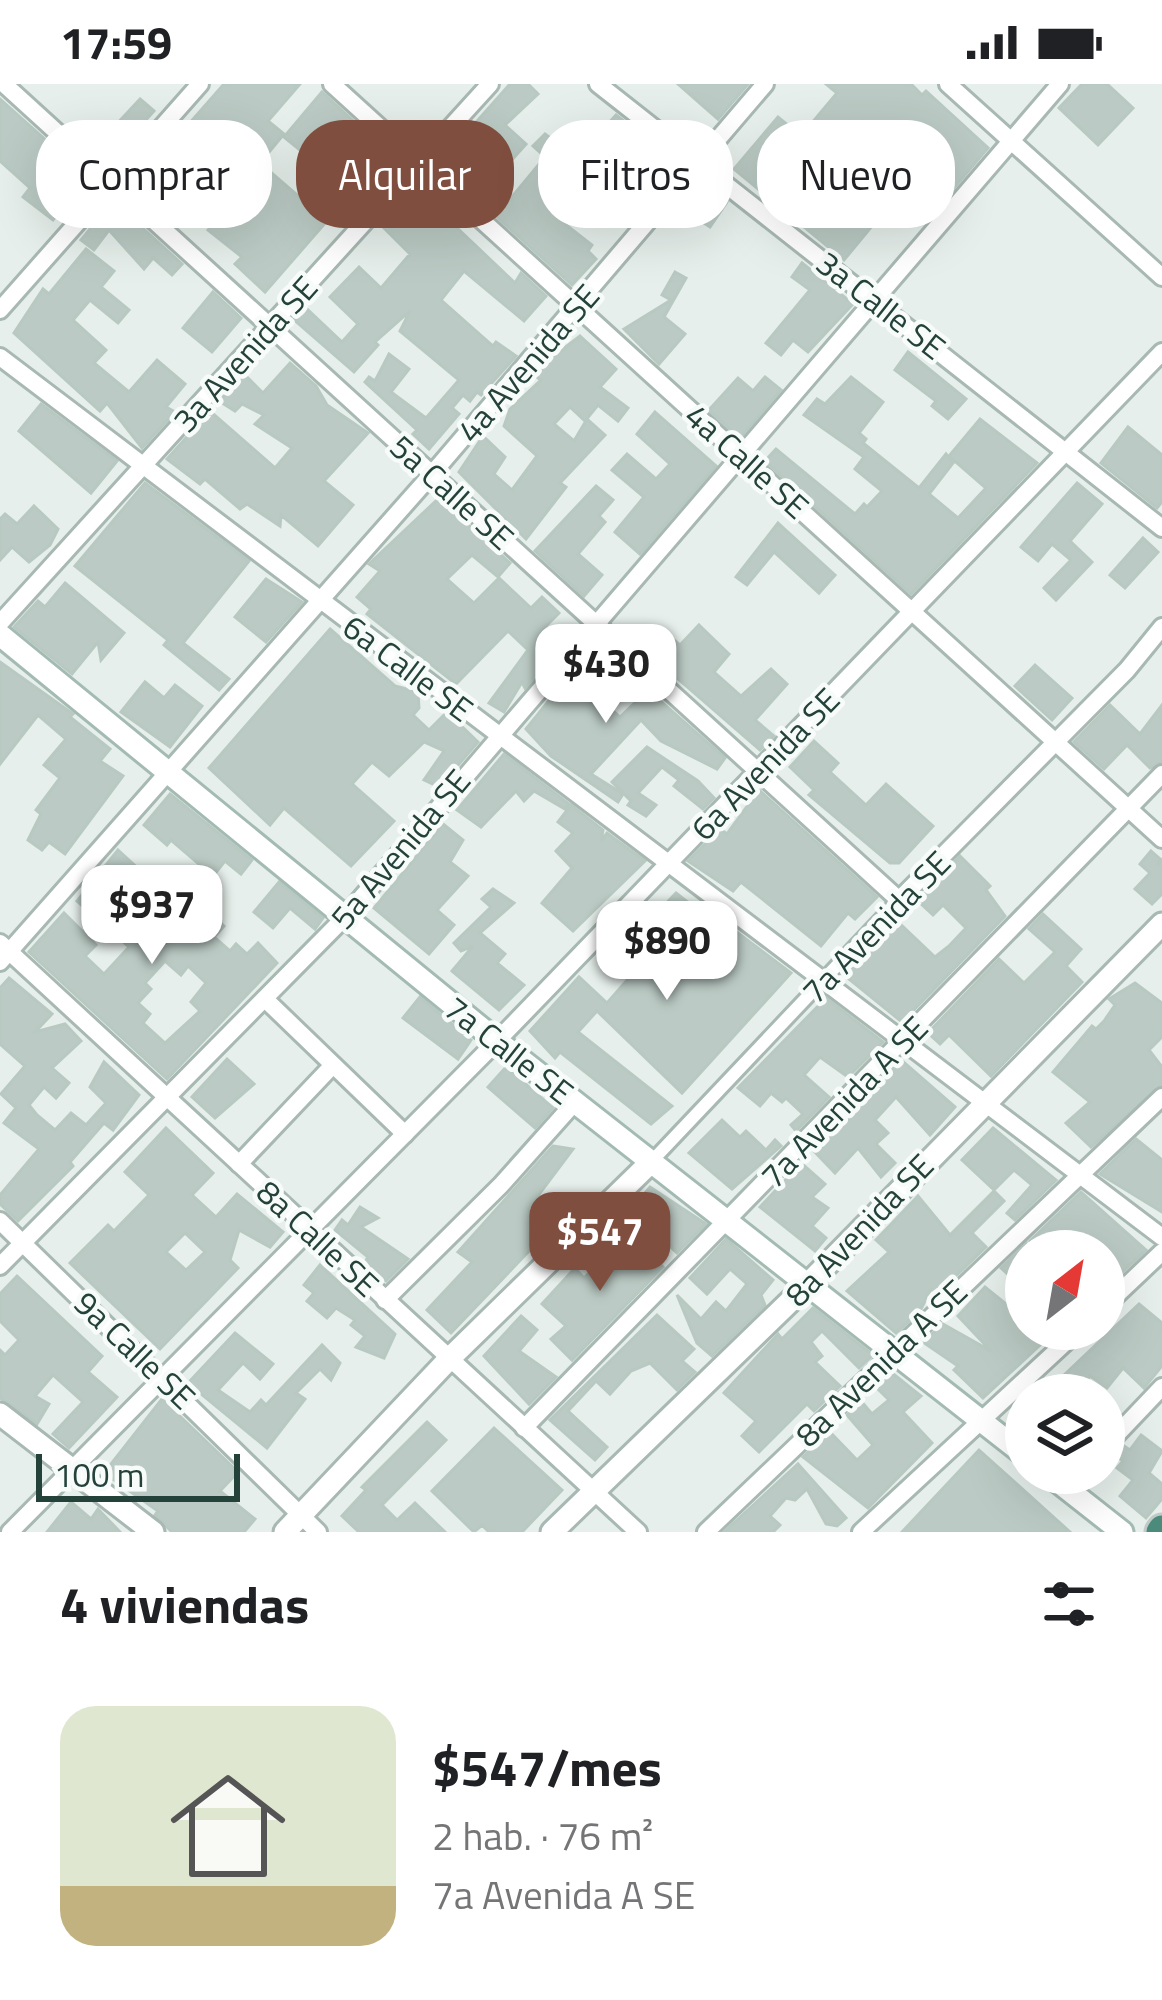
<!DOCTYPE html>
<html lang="es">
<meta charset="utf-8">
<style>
body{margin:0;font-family:"Titillium Web",sans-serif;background:#f6f6f6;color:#202124;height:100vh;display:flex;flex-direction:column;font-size:45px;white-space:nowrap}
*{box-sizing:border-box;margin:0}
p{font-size:39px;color:#757577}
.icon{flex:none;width:66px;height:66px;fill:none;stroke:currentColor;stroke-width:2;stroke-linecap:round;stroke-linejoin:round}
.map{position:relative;height:1448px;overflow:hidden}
.sheet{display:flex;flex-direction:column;background:#fff;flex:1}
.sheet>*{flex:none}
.top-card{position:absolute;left:36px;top:36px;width:1092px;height:108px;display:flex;gap:24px}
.needle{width:78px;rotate:31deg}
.controls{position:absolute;left:1005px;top:1146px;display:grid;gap:24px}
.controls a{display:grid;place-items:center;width:120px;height:120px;border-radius:50%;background:#fff;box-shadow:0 12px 48px #0002;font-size:60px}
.scale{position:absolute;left:36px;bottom:30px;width:204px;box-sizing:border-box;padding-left:12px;border:6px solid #24423a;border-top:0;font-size:33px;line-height:42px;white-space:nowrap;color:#24423a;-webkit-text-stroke:9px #f7fbf9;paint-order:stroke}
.price{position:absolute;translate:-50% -102px;padding:0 27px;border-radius:24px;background:#fff;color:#222;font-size:39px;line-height:78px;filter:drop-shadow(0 3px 6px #0008)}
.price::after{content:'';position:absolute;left:50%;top:72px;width:36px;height:27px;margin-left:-18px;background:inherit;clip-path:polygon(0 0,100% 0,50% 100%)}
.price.current{background:#7f4e3f;color:#fff}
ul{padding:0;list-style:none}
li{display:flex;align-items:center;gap:36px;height:300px;padding:0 60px}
li span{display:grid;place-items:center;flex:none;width:336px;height:240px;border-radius:36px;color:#555}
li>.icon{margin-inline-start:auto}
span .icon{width:144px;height:144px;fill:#fffc;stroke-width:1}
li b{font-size:51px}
h2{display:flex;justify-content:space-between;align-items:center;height:144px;padding:0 60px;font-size:51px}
.tag{padding:0 42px;border-radius:48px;background:#fff;box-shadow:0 12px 48px #0002;font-size:42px;line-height:108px}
.tag.current{background:#7f4e3f;color:#fff}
.status{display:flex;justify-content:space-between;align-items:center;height:84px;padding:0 60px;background:#fff;direction:ltr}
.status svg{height:33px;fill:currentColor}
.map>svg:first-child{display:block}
</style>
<div class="status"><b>17:59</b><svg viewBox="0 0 49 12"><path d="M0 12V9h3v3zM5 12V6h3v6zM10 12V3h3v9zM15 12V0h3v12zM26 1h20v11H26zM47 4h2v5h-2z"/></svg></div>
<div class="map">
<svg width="1162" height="1448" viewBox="0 0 1162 1448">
<rect width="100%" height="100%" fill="#e6efeb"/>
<g fill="#bbcac4" stroke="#b8c9c2" stroke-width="3" fill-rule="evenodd">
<polygon points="224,0 300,0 268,37 284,50 260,79 327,137 265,208 235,180 242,173 208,146 242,104 220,84 226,78 202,56 172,89 183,99 175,108 167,111 144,91"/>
<polygon points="510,0 528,0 538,10 505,41 526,60 477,115 439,80"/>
<polygon points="678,0 748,0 718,35"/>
<polygon points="826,0 911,0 922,11 926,7 988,64 949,110 919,85 844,176 734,85 778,33 801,52 837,9"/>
<polygon points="1082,0 1107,0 1133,24 1098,61 1059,24"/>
<polygon points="322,8 372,54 366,61 388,81 378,91 380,103 370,98 353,118 333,100 337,96 284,53"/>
<polygon points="0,15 87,93 53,136 23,113 30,104 0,77"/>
<polygon points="140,15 154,27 115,70 101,57"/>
<polygon points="616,31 642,51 618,83 648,110 632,128 616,113 603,127 585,111 561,137 592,161 588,167 596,175 572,201 496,132 545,73 533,62 545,50 577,74"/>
<polygon points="705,100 727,118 710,143 687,128"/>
<polygon points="415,104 515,199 521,189 546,212 524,237 464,187 441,216 493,262 496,258 516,272 481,311 477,308 470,317 463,311 452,324 459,330 429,365 413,350 417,346 365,298 369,293 375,297 389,270 409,285 391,308 426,334 459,296 400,247 410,227 375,258 378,261 354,288 293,235 305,223 342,258 358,240 330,213 359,183 381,204 410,170 380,140"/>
<polygon points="113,117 182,180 172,191 153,174 144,185 109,146 94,166 81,156"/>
<polygon points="86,165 114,187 101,203 129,226 118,239 90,216 73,236 106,266 94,279 129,308 157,276 185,300 166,323 175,328 142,364 107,319 100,327 14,249 43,205 49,210"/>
<polygon points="802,179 853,220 808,268 793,256 781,271 766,259 810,206 792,193"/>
<polygon points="675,188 686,194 664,233 685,250 659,280 624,245 671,216 662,211"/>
<polygon points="213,208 241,234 212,268 183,244"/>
<polygon points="580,252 616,285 600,303 628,324 618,337 598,321 585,337 570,323 554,340 574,357 587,335 605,351 560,399 566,403 526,455 459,388 483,352 505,373 494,390 512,406 537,372 504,342 510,325 541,296 535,292 546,278"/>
<polygon points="908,268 966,315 948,335 932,322 936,317 895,286"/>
<polygon points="290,279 316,302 327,321 368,349 324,397 353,421 318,462 281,431 280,442 247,420 240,425 205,395 200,400 167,375 210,327 275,384 292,364 255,340 264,331 242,320 235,327 219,317 244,290 263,309"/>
<polygon points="765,293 781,306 740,354 709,326 738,294 753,307"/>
<polygon points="851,293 883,318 859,349 866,355 863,359 919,404 946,370 953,379 929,410 958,434 986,404 949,372 980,335 1037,379 911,510 765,377 776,365 855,430 864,420 867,423 882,407 855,385 864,373 804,331 817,315 825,320"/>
<polygon points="41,320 117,377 91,409 19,347"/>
<polygon points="655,328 716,382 640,470 615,448 644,413 612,386 627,370 656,395 670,380 637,350"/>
<polygon points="1128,343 1162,371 1162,418 1157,424 1101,379"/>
<polygon points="145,399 249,477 183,559 229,595 219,606 164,561 168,556 75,482"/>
<polygon points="1077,399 1102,420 1070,457 1092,478 1056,516 1044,504 1071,476 1052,460 1038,477 1021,463"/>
<polygon points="596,402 613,416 599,432 605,438 578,470 602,491 584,512 535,467"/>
<polygon points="439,414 510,479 498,493 472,471 447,495 474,519 499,494 531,524 542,513 559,529 545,543 562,552 540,572 547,578 525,604 522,598 504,628 489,619 528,566 508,547 456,600 367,530 371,525 357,513 380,487 369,480"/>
<polygon points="34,422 58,445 50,461 29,478 12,463 0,476 0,435 5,430 17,440"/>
<polygon points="778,439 835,491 819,509 774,468 747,501 736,493"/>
<polygon points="1143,454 1158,468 1125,504 1110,491"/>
<polygon points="266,495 302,518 266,558 235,533"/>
<polygon points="65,499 124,549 101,576 98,558 72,590 14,543 38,517 45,523"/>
<polygon points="699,541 729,570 714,588 741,612 771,585 787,600 755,636 774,652 760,666 646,567 663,547 680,561"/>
<polygon points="330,545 395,602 418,608 419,624 413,631 429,646 447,628 478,658 439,703 424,696 444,667 424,658 389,692 372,678 352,700 394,737 351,782 284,724 270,741 209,684"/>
<polygon points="586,571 610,591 594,610 620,633 648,606 725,674 717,685 661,657 641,636 591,690 623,710 618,718 551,672 526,645"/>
<polygon points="0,578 73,630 70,633 110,665 100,677 123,692 65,770 49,758 42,766 28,756 41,730 36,726 60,694 44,681 66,655 38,631 0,680"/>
<polygon points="1035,581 1072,614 1052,636 1015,602"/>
<polygon points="145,598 164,614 175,601 202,622 170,663 121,628"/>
<polygon points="1110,621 1140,650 1162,621 1162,678 1150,684 1127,661 1104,685 1074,658"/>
<polygon points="814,657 838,679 830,688 866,721 886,700 933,742 899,779 890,779 809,711 814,706 790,683"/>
<polygon points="647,663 698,697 714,714 703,725 674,702 679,696 662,683 638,709 656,721 646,732 628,721 631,717 612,698"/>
<polygon points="504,670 569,720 565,725 534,707 524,717 516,707 481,743 457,726"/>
<polygon points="759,706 877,813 855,835 848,829 821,862 741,798 733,807 688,777 720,745 727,750"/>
<polygon points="170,710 252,776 241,790 225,777 213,792 171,756 167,761 144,741"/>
<polygon points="571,721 603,746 601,757 607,749 645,777 573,847 542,819 572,784 556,767 573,749 558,738"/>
<polygon points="443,740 463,756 450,778 468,792 437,826 454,841 429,870 374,824"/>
<path d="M118,766L202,843L213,832L224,842L214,853L230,867L236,860L247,870L258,859L277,879L167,995L29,868L64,829L96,861L85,872L104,890L129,863L77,817ZM165,877L181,891L188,882L206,899L191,918L200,927L165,959L143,939L150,930L138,919L151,905L145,899Z"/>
<polygon points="1151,767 1160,775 1158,781 1162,776 1162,810 1152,820 1135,805 1150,789 1140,780"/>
<polygon points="960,772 990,802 986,806 1005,832 902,938 843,890 895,835 935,873 949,862 966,844 943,821 933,831 918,817"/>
<polygon points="279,798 323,834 315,845 290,824 273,844 254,828"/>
<polygon points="493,805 514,819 480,849 505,870 497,879 524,901 499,926 452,887 473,862 461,867 454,859 491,823 482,815"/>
<polygon points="676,809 695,824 701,821 791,889 682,1009 597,927 578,948 672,1022 651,1040 560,968 555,974 530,947 579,893 607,919 629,894 609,879"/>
<polygon points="1043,830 1081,865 1066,882 1082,898 991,992 949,951 940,960 928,949 999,875 1024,899 1055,868 1029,845"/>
<polygon points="9,894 52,930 35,948 65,940 81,957 52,984 69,999 56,1014 44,1003 29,1021 37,1031 55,1046 71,1029 86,1041 106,1019 90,1003 104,978 139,1011 113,1046 104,1039 70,1078 73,1082 18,1137 0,1120 0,1111 39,1065 4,1039 16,1024 1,1010 25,982 0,960 0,904"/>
<polygon points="1135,899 1162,919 1162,953 1149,966 1162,983 1162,1001 1091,1063 1066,1039 1090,1018 1053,988 1092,942 1096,945 1104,937 1115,921 1109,915"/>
<polygon points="420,913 471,956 458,975 403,934"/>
<polygon points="826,914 883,958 848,993 820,973 804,991 829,1013 796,1047 791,1041 803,1030 786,1014 782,1018 771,1009 760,1022 738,1004"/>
<polygon points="227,975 254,1000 215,1034 192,1013"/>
<polygon points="901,976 955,1023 930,1051 896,1013 875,1036 888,1049 876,1060 895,1079 881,1093 858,1064 835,1089 813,1066"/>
<polygon points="506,983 553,1024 535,1044 488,1003"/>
<polygon points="722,1036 740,1053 746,1047 766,1066 775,1056 781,1062 732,1105 689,1069"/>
<path d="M166,1044L213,1089L192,1111L216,1133L237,1110L283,1148L270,1163L239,1146L230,1176L238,1184L160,1265L70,1179L108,1141L114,1147L149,1111L125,1088ZM185,1149L205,1168L186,1186L166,1168Z"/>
<polygon points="993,1044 1056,1096 1015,1136 1007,1129 1032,1101 1014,1086 994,1106 962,1076"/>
<polygon points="1136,1055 1162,1076 1162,1128 1100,1090"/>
<polygon points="553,1062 573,1065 528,1125 549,1146 451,1249 427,1226 472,1178 458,1168"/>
<polygon points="801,1079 825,1100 812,1113 828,1124 812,1142 826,1154 815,1167 760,1123"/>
<polygon points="650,1103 706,1140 677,1169 631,1126"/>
<polygon points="994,1107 1004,1117 972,1149 986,1163 937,1210 931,1205 920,1227 896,1249 847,1207 889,1168 876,1156 918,1112 950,1151"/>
<polygon points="1081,1108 1146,1166 1116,1194 1104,1183 1104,1167 1041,1167 1030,1157"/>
<polygon points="360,1123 378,1134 361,1143 408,1175 386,1197 365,1178 368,1173 335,1146 342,1136 348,1141"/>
<polygon points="629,1149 663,1183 572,1276 551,1255 566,1242 542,1220 575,1184 584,1194"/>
<polygon points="726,1155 773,1196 761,1211 765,1221 712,1272 697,1259 677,1211 701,1235 716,1218 726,1227 747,1200 730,1185 707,1210 690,1194"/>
<polygon points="1026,1160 1026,1245 1052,1250 983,1314 954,1286 958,1282 923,1258 943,1240 991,1267 958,1232 985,1203 1011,1224 1024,1205 1001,1184"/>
<polygon points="320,1181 395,1250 384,1274 356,1263 365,1252 351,1241 355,1236 336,1224 327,1234 307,1217 314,1209 304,1201"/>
<polygon points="17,1192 102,1272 88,1288 117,1313 69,1364 53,1350 83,1318 53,1291 35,1312 49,1320 37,1340 0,1314 0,1266 5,1271 19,1256 0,1237 0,1210"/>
<polygon points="1139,1220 1162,1239 1162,1282 1144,1304 1123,1284 1107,1304 1090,1292 1077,1311 1043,1311"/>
<polygon points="813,1224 873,1271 859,1284 822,1247 811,1258 822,1272 815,1278 840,1302 814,1327 807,1320 759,1368 742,1352 756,1337 724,1309 778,1250 782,1255"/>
<polygon points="657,1231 694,1265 682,1277 695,1288 677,1306 650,1279 631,1287 610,1310 596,1297 568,1327 607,1363 595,1376 550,1336"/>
<polygon points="521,1232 537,1246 519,1267 556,1293 529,1320 484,1272"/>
<polygon points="235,1249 273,1280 260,1295 243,1279 218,1306 250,1328 261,1316 266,1321 322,1261 340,1279 331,1296 320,1285 296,1309 305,1315 267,1364 188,1299"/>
<polygon points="892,1289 921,1312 903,1328 932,1359 868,1424 803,1373 830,1348 857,1376 873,1361 847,1331 861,1317 872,1330 889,1316 876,1303"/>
<polygon points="162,1315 238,1388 220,1407 255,1435 244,1448 172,1448 155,1431 158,1427 104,1389"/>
<polygon points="427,1338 446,1356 382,1421 397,1436 415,1419 445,1448 359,1448 342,1432 366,1406 362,1403"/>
<polygon points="494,1344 562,1406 522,1448 489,1448 482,1441 474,1448 432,1407"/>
<polygon points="1141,1351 1162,1367 1149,1389 1162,1400 1162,1415 1146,1434 1120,1412 1133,1396 1117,1384 1123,1377 1115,1371 1124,1362 1130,1366"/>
<polygon points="979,1366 1070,1448 902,1448"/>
<polygon points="798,1380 846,1434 837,1442 826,1440 807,1405 795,1416 786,1414 770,1432 780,1441 773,1448 724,1448"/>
<polygon points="71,1418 91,1435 98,1425 120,1448 47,1448"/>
</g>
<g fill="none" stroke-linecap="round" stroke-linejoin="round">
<g stroke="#a8b8b2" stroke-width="18">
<polyline id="pedestrian" points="651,1078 899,816"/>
</g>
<g stroke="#a8b8b2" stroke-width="22">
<g id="minor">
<polyline points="4,0 899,816 1127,586 1162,543"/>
<polyline points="332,0 1162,755"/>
<polyline points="598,0 1162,444"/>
<polyline points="948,0 1162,193"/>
<polyline points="0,226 200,0"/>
<polyline points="0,273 1162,1153"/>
<polyline points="0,539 490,0"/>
<polyline points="0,859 638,1448"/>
<polyline points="0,878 432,390 765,0"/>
<polyline points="265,915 405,1050"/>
<polyline points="239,1080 333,981"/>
<polyline points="0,1137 318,1448"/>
<polyline points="0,1182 344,834 1060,0"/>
<polyline points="385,1216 501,1101 575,1018"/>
<polyline points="1104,1223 1162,1168"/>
<polyline points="524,1344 1162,690"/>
<polyline points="1104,1364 1162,1303"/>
<polyline points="1066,1404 1080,1389"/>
<polyline points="10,1448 497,957 1162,268"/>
<polyline points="706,1448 1162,1013"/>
<polyline points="861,1448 1080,1245"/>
</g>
</g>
<g stroke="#a8b8b2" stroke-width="27">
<g id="tertiary">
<polyline points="0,1330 153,1448"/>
<polyline points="285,1448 449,1275 651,1078"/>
<polyline points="552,1448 807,1201 1162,840"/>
</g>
</g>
<g stroke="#a4bbb3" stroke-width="27">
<g id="secondary">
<polyline points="0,551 497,957 1026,1372"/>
<polyline points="1047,1389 1122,1448"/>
</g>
</g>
<g stroke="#c2cac8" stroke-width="33">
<polyline id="trunk" points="1160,1448 1162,1445"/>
</g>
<use href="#pedestrian" stroke="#fff" stroke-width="12"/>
<use href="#minor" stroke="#fff" stroke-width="16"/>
<use href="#tertiary" stroke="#fff" stroke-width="21"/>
<use href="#secondary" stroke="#fff" stroke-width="21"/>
<use href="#trunk" stroke="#4c8a7c" stroke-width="27"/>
</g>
<g text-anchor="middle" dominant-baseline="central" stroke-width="9" stroke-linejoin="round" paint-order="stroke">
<g font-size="33" fill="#24423a" stroke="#f7fbf9">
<text transform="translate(881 221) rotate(38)">3a Calle SE</text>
<text transform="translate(245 270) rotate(-48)">3a Avenida SE</text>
<text transform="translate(528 279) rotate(-49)">4a Avenida SE</text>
<text transform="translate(747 377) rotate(42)">4a Calle SE</text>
<text transform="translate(452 408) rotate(42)">5a Calle SE</text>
<text transform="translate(408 584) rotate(37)">6a Calle SE</text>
<text transform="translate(765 680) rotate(-46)">6a Avenida SE</text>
<text transform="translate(400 765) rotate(-50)">5a Avenida SE</text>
<text transform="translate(876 843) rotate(-46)">7a Avenida SE</text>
<text transform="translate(509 966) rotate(38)">7a Calle SE</text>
<text transform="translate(844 1018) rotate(-46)">7a Avenida A SE</text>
<text transform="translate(859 1146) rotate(-46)">8a Avenida SE</text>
<text transform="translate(318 1154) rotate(43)">8a Calle SE</text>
<text transform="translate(135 1266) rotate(44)">9a Calle SE</text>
<text transform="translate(881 1279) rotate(-44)">8a Avenida A SE</text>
</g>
</g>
</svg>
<div class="controls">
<a><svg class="needle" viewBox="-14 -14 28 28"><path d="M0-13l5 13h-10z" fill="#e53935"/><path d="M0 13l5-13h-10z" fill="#757577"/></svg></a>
<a><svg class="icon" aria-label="layers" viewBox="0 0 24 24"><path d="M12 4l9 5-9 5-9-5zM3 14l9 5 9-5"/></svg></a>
</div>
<div class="scale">100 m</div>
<b class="price" style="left:606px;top:642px">$430</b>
<b class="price" style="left:152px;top:883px">$937</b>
<b class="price" style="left:667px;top:919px">$890</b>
<b class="price current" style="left:600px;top:1210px">$547</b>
<div class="top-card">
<a class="tag">Comprar</a>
<a class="tag current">Alquilar</a>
<a class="tag">Filtros</a>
<a class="tag">Nuevo</a>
</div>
</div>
<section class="sheet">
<h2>4 viviendas<svg class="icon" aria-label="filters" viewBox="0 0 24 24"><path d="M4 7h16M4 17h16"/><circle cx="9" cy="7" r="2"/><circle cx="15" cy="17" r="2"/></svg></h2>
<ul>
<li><span style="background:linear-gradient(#dfe7d0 75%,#c2b280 0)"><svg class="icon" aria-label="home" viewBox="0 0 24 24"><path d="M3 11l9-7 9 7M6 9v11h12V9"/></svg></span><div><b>$547/mes</b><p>2 hab. · 76 m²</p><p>7a Avenida A SE</p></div></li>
</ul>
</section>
